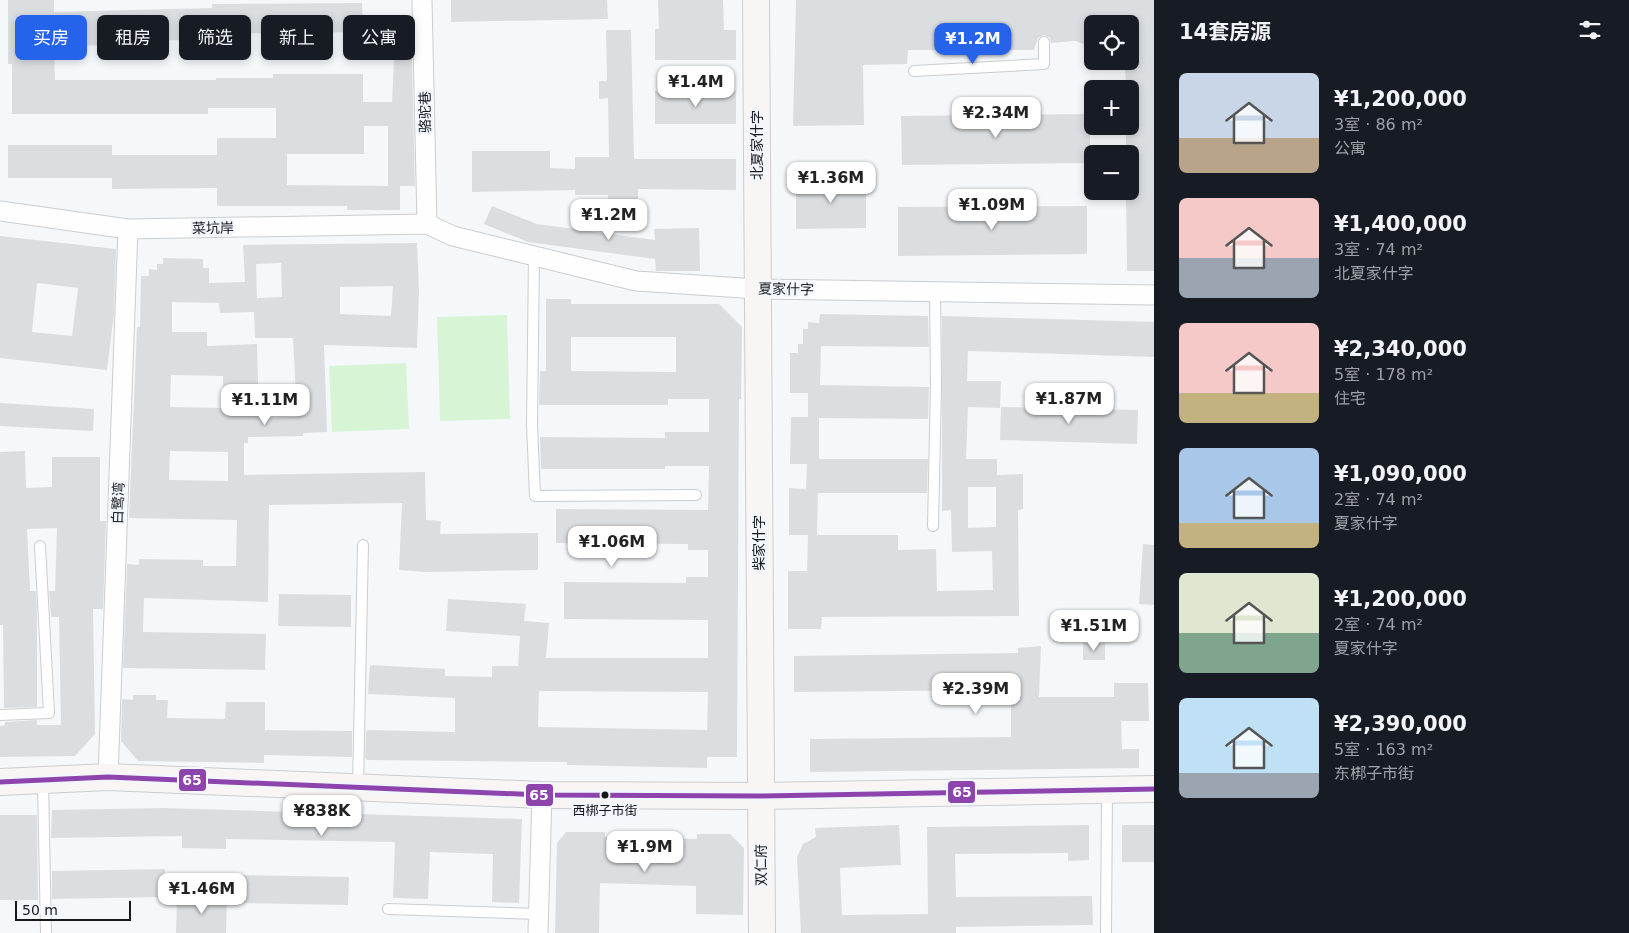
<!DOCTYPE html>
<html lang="zh">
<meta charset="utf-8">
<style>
body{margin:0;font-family:"DejaVu Sans","Noto Sans SC",sans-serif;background:#20242c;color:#f1f3f6;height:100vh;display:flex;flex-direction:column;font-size:19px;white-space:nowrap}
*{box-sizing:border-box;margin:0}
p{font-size:16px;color:#9ea1a6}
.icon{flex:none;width:28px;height:28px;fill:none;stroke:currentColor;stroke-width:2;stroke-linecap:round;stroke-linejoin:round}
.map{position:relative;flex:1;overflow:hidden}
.panel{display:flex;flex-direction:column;background:#171b24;width:475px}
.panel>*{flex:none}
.hud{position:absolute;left:15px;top:15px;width:475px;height:45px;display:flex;gap:10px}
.buttons{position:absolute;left:1084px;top:15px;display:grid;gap:10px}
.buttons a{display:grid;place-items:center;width:55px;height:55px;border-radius:8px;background:#171b24;box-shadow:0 2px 8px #0003;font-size:25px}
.scale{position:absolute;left:15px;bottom:12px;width:116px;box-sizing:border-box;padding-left:5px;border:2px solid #16181b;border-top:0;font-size:14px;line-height:18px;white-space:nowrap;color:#16181b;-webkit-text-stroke:4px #f2f7fe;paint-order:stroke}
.price{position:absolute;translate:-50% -42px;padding:0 11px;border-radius:10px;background:#fff;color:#222;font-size:16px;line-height:32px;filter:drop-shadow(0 1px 2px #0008)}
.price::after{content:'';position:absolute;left:50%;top:30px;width:15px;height:11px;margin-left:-8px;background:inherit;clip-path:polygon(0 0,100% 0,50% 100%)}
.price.active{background:#2563eb;color:#fff}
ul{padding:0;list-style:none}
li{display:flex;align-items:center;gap:15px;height:125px;padding:0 25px}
li span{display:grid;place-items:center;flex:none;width:140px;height:100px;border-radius:8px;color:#555}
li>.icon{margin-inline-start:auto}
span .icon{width:60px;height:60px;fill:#fffc;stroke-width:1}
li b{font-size:21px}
h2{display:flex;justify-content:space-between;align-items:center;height:60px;padding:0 25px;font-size:21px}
.chip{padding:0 18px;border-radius:8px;background:#171b24;box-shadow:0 2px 8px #0003;font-size:18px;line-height:45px}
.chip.active{background:#2563eb;color:#fff}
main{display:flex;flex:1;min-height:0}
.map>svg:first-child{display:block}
</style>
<main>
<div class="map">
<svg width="1154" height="933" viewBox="0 0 1154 933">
<rect width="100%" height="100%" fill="#f5f8fb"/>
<g fill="#d7f5d5">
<polygon points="507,315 510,419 440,421 437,317"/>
<polygon points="406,363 409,429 332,432 329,366"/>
</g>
<g fill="#dbdee1" fill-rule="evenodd">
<path d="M8,0H54V12L212,8V4L362,3L363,32L201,34V40L114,41V45L54,46L55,80H216V78H273V74H363V102H392L396,18L411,19L415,186H400V210H347V206H217V188L112,189V178H8V145H112V155H217V138H276V108H208V114H12V64H8ZM364,126H388V186L287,185V154H364Z"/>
<polygon points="451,0 607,0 608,19 451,22"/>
<polygon points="658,0 723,0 724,30 736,30 736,60 655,60 655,29 659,29"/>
<polygon points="796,0 1154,0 1154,271 1127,271 1126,191 1130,191 1130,154 1126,154 1126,126 1130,126 1130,89 1126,89 1125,69 1130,69 1130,24 1092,24 1092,48 1076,41 1051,43 1050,38 1044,35 1038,38 1034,50 908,50 907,64 863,65 864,125 793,126"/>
<polygon points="606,30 631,30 634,159 736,159 736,190 638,189 638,203 608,203 608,195 575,195 575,190 472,192 472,151 550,151 550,168 575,169 575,157 609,157 608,98 599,99 599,81 607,81"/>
<rect x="655" y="91" width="81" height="33"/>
<polygon points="1090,114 1090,163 902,165 901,116"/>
<polygon points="866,179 866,228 796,229 796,180"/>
<polygon points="492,206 537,224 655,240 654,229 699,228 700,271 656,271 655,259 528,242 484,224"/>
<polygon points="1087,206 1087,254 898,256 898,207"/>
<path d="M0,236L116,249L114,314L107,370L0,358ZM37,283L78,288L72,336L32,332Z"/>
<path d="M417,243L419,291L417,348L324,345L327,432L303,433V436L248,437V443H244V475L425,472L426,520L441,521L440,534L538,533V570L427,572L399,570L402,503L269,505L268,602L144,598L143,632L266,634L265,670L123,668L127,564L139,565V559L203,560V566H236L237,520L129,518L137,327H140L141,276H149V269L157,270V264H163V258L203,259V268H209V283L245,282L243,245ZM281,263L282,297L257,298L256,264ZM393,286L391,316L340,314V287ZM172,302L219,303L220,313L254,312L255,338H293L297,417L259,418L257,344L207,346V332H172ZM171,375L223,376V408L170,407ZM170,451L228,452V481L169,480Z"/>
<path d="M546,299H571V304H719L742,327L741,399H739L737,757H707V768L567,765V762L367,760L365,757L366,732L368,730L455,732V698L368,694L370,665L445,669V676L492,677V666H518L520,636L446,631L448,599L526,604L524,621L549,623L546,658H708V620L564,619V582L686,583V577H708V550H688V544L556,543V509L708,510L709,466H665V469H541L540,437L665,438V432H709V399H668V405H539L540,371H546ZM571,337H676V372L571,371ZM539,691L708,692L707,730L538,727Z"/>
<polygon points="820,314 928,316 929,347 821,346 820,385 929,387 928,419 819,418 819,459 928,459 927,493 818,493 817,535 789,535 789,488 806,489 807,464 790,464 791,417 808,417 808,393 790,393 790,353 798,353 798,344 803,344 803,329 808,329 808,322 819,323"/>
<path d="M942,316L1154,322V357L968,351L967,381H1001L1000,408L968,407L966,459H997V475L1023,474V509L1018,510L1019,616L822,617L821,629H788V571H807L808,535H898V550L936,549L937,591L993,590L992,551L952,552L951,510L942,511ZM968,487H996V527L968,528Z"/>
<polygon points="0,403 94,409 93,431 0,426"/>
<polygon points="1001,407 1138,410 1137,444 1000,440"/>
<polygon points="25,451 26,488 52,487 52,457 100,457 100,521 106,521 103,609 93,609 95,734 75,756 0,757 0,726 5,725 5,722 37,720 37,725 61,725 59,617 51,617 49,591 55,591 57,528 27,529 30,591 36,591 37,617 37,707 4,708 3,625 0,625 0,452"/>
<polygon points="1143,544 1154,545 1154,605 1139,604"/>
<polygon points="279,594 351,595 351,627 278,626"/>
<rect x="1083" y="643" width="22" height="17"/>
<polygon points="1041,646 1039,697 1114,697 1114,683 1148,683 1149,721 1121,721 1122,749 1139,749 1139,768 810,772 810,739 1011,737 1011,690 794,692 794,656 1018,653 1018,648"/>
<polygon points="133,695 156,695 156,700 168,700 167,718 225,719 226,702 265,702 265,730 352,731 352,757 264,755 264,763 138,761 121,741 122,699 133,700"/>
<polygon points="165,808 522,819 519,903 492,902 493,854 430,852 428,899 393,898 395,842 226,839 226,849 182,848 182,836 51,838 52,810"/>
<polygon points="0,815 37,815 38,900 0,900"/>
<polygon points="899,825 901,865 840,868 842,915 928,914 927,827 1089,825 1089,860 1068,861 1068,853 955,854 956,897 1092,896 1093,925 956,927 956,933 801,933 797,857 803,844 816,837 815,828"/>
<rect x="1122" y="825" width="32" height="37"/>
<polygon points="566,832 605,832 605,837 697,839 697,834 730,834 744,848 743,915 696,914 696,886 600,883 599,933 555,933 557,843"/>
<polygon points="165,869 165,897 52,899 52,871"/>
<polygon points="235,875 349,877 348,905 235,903"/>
<polygon points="190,897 227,898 226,933 176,933 177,899 190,900"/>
</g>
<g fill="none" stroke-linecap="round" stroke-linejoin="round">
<g stroke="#cacdcf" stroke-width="12">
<g id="lane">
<polyline points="914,71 1044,64 1044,42"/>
<polyline points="534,256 532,424 535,496 696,495"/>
<polyline points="933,526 936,385 935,290"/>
<polyline points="0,715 49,713 40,546"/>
<polyline points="43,782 46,933"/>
<polyline points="358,786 363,545"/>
<polyline points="388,909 539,914"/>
<polyline points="1106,933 1107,790"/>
</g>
</g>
<g stroke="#cacdcf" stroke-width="21">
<g id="street">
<polyline points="422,0 427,224"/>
<polyline points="0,211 128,229 427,224 453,236 636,281 758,289 1154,295"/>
<polyline points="108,777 128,229"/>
<polyline points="538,933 542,795"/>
</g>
</g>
<g stroke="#cacdcf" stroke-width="28">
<g id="secondary">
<polyline points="756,0 762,933"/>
<polyline points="0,782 108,777 542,795 760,796 1154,789"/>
</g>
</g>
<use href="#lane" stroke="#fefefe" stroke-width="10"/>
<use href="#street" stroke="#fefefe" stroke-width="19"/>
<use href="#secondary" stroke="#f8f5f4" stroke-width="26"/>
<g stroke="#f2f7fe" stroke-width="9">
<polyline id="bus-1" points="0,782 108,777 542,795 760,796 1154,789"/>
</g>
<use href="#bus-1" stroke="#8e44ad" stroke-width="5"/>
</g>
<circle fill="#16181b" stroke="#f2f7fe" stroke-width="2" cx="605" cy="795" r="4.5"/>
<g text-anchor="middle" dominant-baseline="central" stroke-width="5" stroke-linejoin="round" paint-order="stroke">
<g font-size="13" fill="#16181b" stroke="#f2f7fe">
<text x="605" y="810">西梆子市街</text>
</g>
<g font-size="14" fill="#16181b" stroke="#f2f7fe">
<text transform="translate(425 112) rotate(-91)">骆驼巷</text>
<text transform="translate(757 145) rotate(-90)">北夏家什字</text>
<text transform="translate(213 228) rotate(-1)">菜坑岸</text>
<text transform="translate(786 289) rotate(1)">夏家什字</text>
<text transform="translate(118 503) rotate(-88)">白鹭湾</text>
<text transform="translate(759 543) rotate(-90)">柴家什字</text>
<text transform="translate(761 865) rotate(-91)">双仁府</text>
</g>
</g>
<g stroke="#f2f7fe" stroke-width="2">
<rect x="178" y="768" width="29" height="24" rx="5" fill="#8e44ad"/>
<rect x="947" y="780" width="29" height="24" rx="5" fill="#8e44ad"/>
<rect x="525" y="783" width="29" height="24" rx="5" fill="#8e44ad"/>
</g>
<g font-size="14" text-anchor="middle" font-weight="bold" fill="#fff">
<text x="192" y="785">65</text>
<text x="962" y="797">65</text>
<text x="539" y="800">65</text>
</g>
</svg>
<div class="buttons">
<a><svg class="icon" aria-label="locate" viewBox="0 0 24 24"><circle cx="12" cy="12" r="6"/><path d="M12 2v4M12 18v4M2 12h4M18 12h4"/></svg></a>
<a>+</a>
<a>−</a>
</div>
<div class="scale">50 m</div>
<b class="price active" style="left:973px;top:65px">¥1.2M</b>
<b class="price" style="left:696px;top:108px">¥1.4M</b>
<b class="price" style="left:996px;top:139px">¥2.34M</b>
<b class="price" style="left:831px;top:204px">¥1.36M</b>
<b class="price" style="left:992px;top:231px">¥1.09M</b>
<b class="price" style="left:609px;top:241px">¥1.2M</b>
<b class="price" style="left:1069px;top:425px">¥1.87M</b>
<b class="price" style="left:265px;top:426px">¥1.11M</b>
<b class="price" style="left:612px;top:568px">¥1.06M</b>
<b class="price" style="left:1094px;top:652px">¥1.51M</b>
<b class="price" style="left:976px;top:715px">¥2.39M</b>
<b class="price" style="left:322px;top:837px">¥838K</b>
<b class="price" style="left:645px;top:873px">¥1.9M</b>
<b class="price" style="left:202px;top:915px">¥1.46M</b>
<div class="hud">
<a class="chip active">买房</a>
<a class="chip">租房</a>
<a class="chip">筛选</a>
<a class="chip">新上</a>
<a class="chip">公寓</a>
</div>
</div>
<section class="panel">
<h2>14套房源<svg class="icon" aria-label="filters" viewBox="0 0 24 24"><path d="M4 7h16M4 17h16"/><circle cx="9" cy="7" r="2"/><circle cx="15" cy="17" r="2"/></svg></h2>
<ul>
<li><span style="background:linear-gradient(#c9d6e8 65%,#b9a48a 0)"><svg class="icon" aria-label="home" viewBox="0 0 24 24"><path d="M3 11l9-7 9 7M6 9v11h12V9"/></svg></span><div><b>¥1,200,000</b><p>3室 · 86 m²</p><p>公寓</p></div></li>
<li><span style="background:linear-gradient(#f6c9c9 60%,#9aa5b1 0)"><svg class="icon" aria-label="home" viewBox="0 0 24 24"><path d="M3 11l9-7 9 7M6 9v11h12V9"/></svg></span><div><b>¥1,400,000</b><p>3室 · 74 m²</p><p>北夏家什字</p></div></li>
<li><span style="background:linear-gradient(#f6c9c9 70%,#c2b280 0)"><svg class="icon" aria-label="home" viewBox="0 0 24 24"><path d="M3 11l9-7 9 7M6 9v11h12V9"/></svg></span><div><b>¥2,340,000</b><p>5室 · 178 m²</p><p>住宅</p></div></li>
<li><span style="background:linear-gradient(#a9c7e8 75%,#c2b280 0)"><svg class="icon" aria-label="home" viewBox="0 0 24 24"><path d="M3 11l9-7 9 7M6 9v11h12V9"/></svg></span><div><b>¥1,090,000</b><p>2室 · 74 m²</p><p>夏家什字</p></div></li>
<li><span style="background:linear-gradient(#dfe7d0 60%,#7fa58c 0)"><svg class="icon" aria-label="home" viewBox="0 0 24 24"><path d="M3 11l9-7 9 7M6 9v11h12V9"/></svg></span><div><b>¥1,200,000</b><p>2室 · 74 m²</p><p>夏家什字</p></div></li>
<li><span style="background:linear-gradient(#bfe0f5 75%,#9aa5b1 0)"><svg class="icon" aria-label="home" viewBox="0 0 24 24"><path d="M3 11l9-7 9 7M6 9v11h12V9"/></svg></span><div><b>¥2,390,000</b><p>5室 · 163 m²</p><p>东梆子市街</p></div></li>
</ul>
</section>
</main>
